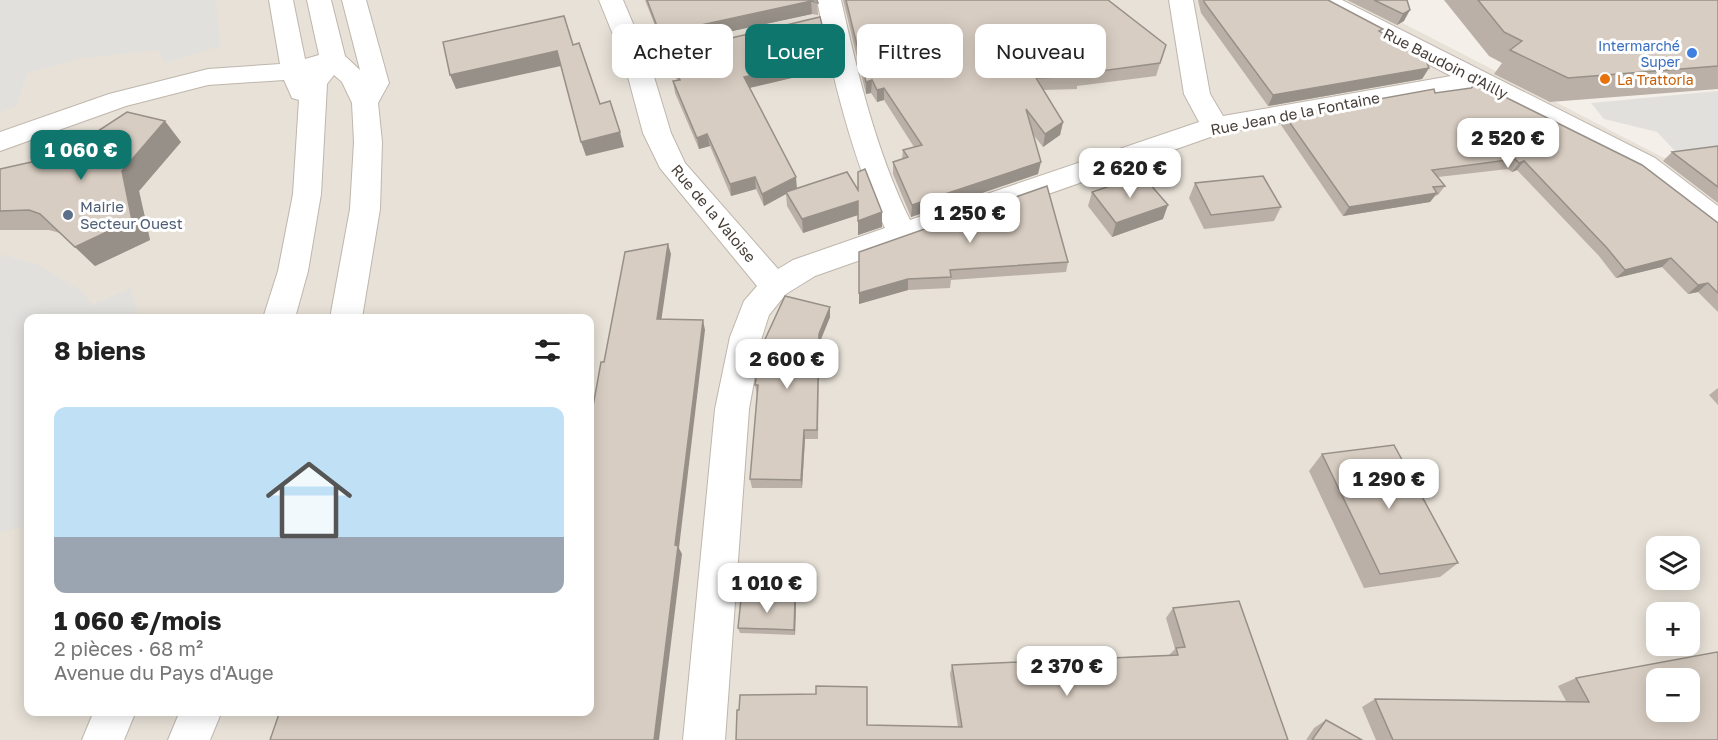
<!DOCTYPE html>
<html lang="fr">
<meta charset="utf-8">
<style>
body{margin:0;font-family:"Golos Text",sans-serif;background:#f2f2f2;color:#222;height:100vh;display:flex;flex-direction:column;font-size:22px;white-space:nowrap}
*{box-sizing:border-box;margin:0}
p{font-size:20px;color:#767676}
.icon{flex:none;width:33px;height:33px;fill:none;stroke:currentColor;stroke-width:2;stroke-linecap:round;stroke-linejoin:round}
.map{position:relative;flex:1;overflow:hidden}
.panel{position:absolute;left:24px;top:314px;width:570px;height:402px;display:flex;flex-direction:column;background:#fff;border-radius:12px;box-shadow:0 3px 15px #0003}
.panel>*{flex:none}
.guide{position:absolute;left:612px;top:24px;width:570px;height:54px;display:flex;gap:12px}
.tools{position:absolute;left:1646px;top:536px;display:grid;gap:12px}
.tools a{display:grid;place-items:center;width:54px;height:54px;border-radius:12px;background:#fff;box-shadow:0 3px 15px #0003;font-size:30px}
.price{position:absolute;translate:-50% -51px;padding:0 14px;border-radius:12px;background:#fff;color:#222;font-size:20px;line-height:39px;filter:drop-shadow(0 2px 3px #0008)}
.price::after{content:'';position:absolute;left:50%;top:36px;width:18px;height:14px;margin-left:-9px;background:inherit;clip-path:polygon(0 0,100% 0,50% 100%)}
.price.selected{background:#0f766e;color:#fff}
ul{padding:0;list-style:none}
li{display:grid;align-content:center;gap:12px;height:318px;padding:0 30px}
li span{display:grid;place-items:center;height:186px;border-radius:12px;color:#555}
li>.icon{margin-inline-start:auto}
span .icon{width:108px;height:108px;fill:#fffc;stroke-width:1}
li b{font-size:26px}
h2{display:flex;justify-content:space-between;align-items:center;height:72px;padding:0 30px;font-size:26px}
.pill{padding:0 21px;border-radius:12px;background:#fff;box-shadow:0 3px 15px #0003;font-size:21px;line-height:54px}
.pill.selected{background:#0f766e;color:#fff}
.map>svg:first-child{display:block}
</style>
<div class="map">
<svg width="1718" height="740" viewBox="0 0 1718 740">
<rect width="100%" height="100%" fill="#f4efe9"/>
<path fill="#e7e1d7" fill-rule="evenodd" d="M0,0H1358L1664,158L1718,152V740H0ZM28,318H590V711H28ZM1656,546H1689V579H1656ZM1656,612H1689V645H1656ZM1656,678H1689V711H1656Z"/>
<g fill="#e2e0dd">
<polygon points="0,0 215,0 221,46 165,63 158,50 83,58 27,73 16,106 0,112"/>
<polygon points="1718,91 1718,147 1676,152 1657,132 1604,119 1591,103"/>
<polygon points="0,254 36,264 80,290 92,305 131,288 139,318 28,318 28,525 0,532"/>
</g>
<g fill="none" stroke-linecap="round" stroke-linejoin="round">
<g stroke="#bfb6ac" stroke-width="2">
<g id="minor">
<polygon points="269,0 293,0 305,59 319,55 307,0 331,0 345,56 360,70 342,0 366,0 389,83 378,103 382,142 380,209 362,318 330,318 350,209 354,142 352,103 342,82 334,75 327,84 321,194 308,271 295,318 263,318 278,271 293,194 299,100 292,98 284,80 208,85 126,106 0,151 0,132 109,94 208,69 280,64"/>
<path d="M599,0H623L645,52L712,38L721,41L724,46L721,51L651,67L671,133L685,163L778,269L793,260L885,228C851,156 833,78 817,0H841C858,75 876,151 910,220L1199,122L1184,94L1169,0H1193L1210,94L1223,116L1451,76L1316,5L1312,0H1342L1655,158L1718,206V233L1708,230L1635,172L1475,88L1219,134L815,276L786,294L769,315L762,337L749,409L725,740H683L715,409L730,337L744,301L757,286L660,168L643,133L624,62Z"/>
<polygon points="94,711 136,711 124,740 82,740"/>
<polygon points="180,711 222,711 210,740 168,740"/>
</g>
</g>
<use href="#minor" fill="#fff" fill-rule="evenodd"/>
</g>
<g fill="#bab0a7">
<polygon points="645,0 817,0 818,15 812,14 663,46"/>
<polygon points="843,0 1108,0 1166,45 1156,76 1077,86 1077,89 1043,90 1063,122 1060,135 1043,147 1032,133 1038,174 911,217 893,174 893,162 902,159 903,150 914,147 884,100 877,102 871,93 866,94"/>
<polygon points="1198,0 1328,0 1381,32 1429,68 1422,79 1268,106 1201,13"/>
<polygon points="1347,0 1407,0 1404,21 1397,25"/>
<polygon points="1444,0 1718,0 1718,89 1550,102 1494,74 1502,63 1489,56"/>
<polygon points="668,53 830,69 749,88 797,188 858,189 882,212 882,227 858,235 858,215 803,233 787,206 786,194 764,206 756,189 731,196 710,146 699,149 675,93 673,81 677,80 671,65"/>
<polygon points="1435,93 1718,223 1718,312 1698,292 1688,294 1662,267 1616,278 1599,256 1517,170 1512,172 1508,169 1438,177 1445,186 1438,195 1435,196 1430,202 1343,216 1281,125 1285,116"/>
<polygon points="181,142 139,191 150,240 95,266 60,233 49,230 0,230 0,169"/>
<polygon points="1718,146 1718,203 1663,161 1672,152"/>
<polygon points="1195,183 1281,207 1274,221 1204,229 1189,198"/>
<polygon points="1092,192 1163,219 1112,237 1088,206"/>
<polygon points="859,252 1068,262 1066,272 951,280 950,288 908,290 859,304"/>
<polygon points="830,307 830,317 819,344 818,439 805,439 802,488 752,488 750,479 757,395 755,385"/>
<polygon points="1718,388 1718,405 1709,395"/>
<polygon points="1322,454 1458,563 1440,577 1364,588 1309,471"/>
<polygon points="795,600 796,605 795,635 740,633 738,628"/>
<polygon points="1173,608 1288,740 867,725 958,727 950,674 952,665 1169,655 1175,649 1166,618"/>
<polygon points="1576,678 1718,740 1376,740 1362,707 1375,699 1566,701 1558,686"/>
<polygon points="1326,720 1362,740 1306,740 1314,728"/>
</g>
<g fill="#979088">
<polygon points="811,1 812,14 663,46 660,34"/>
<polygon points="1410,10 1404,21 1397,25 1403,14"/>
<polygon points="557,51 561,66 456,89 450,75"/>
<polygon points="830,57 830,69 745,89 744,77"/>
<polygon points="1429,68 1422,79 1268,106 1273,95"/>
<polygon points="872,80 871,93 866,94 866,82"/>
<polygon points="884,88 884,100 877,102 877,90"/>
<polygon points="165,121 181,142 139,191 150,240 95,266 75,247 122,171"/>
<polygon points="1063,122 1060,135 1043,147 1045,134"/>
<polygon points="620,132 624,147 586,156 581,142"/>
<polygon points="707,134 710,146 699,149 697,138"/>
<polygon points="1524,161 1517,170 1512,172 1519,163"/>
<polygon points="1041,162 1038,174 911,217 912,205"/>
<polygon points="755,177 756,189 731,196 730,184"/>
<polygon points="796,177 797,189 786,192 786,194 764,206 762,194"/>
<polygon points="1437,193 1430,202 1343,216 1349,207"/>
<polygon points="858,201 858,215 803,233 802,219"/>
<polygon points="1168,205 1163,219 1112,237 1116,223"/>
<polygon points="882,212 882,227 858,235 858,221"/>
<polygon points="668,244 671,254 660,329 657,319"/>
<polygon points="1671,258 1662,267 1616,278 1625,270"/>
<polygon points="908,279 908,290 859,304 859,293"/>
<polygon points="1708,283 1698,292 1688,294 1698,285"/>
<polygon points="830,307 830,317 819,344 818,439 819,334"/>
<polygon points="703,320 705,330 679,548 682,554 659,740 654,740 675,545"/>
<polygon points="804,430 805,439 802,488 801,480"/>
<polygon points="795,600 796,605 795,635 794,630"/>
</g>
<g fill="#d8cdc2" stroke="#979088" stroke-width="1.5" fill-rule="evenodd">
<polygon points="647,0 817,0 818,3 811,1 660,34"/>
<polygon points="846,0 1108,0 1166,45 1160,63 1078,74 1079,76 1036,78 1063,122 1045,134 1026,109 1041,162 912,205 893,162 908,157 903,150 922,145 884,88 877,90 872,80 866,82"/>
<polygon points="1204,0 1328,0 1383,29 1379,31 1425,57 1429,68 1273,95 1204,2"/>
<polygon points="1374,0 1407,0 1410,10 1403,14"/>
<polygon points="1478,0 1718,0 1718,66 1568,78 1510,50 1522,41 1504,32"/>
<polygon points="564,16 573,45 579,43 600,104 610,101 620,132 581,142 557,51 450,75 443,42"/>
<polygon points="820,17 830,57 744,77 796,177 762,194 755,177 730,184 707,134 697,138 673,81 680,80 668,53"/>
<polygon points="1477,83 1642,165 1718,223 1718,293 1708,283 1698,285 1671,258 1625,270 1607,248 1524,161 1519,163 1515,159 1432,170 1445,186 1433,187 1437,193 1349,207 1285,116 1434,89 1435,93 1471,88"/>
<polygon points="127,112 165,121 122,171 132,220 75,247 40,214 29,210 0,211 0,169 45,159 69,150"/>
<polygon points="1718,146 1718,187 1672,152"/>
<polygon points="865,169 882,212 858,221 858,201 802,219 786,192 847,172 858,190 858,172"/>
<polygon points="1142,175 1168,205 1116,223 1092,192"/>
<polygon points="1263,176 1281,207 1211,215 1195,183"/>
<polygon points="1047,186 1068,262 950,270 951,277 908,279 859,293 859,252"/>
<polygon points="668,244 657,319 703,320 675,545 678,546 654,740 270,740 280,711 590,711 590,423 601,362 604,362 625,252"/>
<polygon points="785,296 830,307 819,334 817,430 804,430 801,480 750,479 758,385 755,385 761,348"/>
<polygon points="1394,445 1458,563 1380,574 1322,454"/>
<polygon points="741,599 795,600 794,630 738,628"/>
<polygon points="1239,601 1288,740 736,740 737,710 739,710 740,695 816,694 816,686 867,687 867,725 962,727 952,665 1178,655 1176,648 1185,647 1173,608"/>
<path d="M1717,652L1718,653V740H1393L1375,699L1589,702L1576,678ZM1656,678H1689V711H1656Z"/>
<polygon points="1326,720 1362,740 1312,740"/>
</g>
<circle fill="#3f7fe0" stroke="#fff" stroke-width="2" cx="1692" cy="53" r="6"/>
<circle fill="#e8710a" stroke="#fff" stroke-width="2" cx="1605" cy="79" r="6"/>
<circle fill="#5c6f8a" stroke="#fff" stroke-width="2" cx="68" cy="215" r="6"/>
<g text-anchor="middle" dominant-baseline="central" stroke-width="6" stroke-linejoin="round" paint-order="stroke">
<g font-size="14" fill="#366cbe" stroke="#fff" text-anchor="end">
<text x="1680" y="45">Intermarché<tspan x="1680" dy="16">Super</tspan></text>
</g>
<g font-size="14" fill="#c56008" stroke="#fff" text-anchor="start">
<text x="1617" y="79">La Trattoria</text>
</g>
<g font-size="15" fill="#473f38" stroke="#fff">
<text transform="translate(1446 63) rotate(27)">Rue Baudoin d'Ailly</text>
<text transform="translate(1295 113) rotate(-11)">Rue Jean de la Fontaine</text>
<text transform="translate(714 213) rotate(50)">Rue de la Valoise</text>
</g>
<g font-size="15" fill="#4e5e75" stroke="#fff" text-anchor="start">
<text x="80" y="206">Mairie<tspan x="80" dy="17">Secteur Ouest</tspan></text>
</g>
</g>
</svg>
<div class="tools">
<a><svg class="icon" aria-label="layers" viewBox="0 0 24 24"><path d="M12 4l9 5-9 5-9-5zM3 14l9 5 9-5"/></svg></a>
<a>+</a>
<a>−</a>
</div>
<b class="price" style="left:1508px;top:169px">2 520 €</b>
<b class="price selected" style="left:81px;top:181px">1 060 €</b>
<b class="price" style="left:1130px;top:199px">2 620 €</b>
<b class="price" style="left:970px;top:244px">1 250 €</b>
<b class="price" style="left:787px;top:390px">2 600 €</b>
<b class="price" style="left:1389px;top:510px">1 290 €</b>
<b class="price" style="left:767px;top:614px">1 010 €</b>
<b class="price" style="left:1067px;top:697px">2 370 €</b>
<div class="guide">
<a class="pill">Acheter</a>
<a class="pill selected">Louer</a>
<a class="pill">Filtres</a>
<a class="pill">Nouveau</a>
</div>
<section class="panel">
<h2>8 biens<svg class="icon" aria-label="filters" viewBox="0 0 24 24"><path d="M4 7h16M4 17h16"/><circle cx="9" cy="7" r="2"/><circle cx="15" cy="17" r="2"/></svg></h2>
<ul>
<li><span style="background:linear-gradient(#bfe0f5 70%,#9aa5b1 0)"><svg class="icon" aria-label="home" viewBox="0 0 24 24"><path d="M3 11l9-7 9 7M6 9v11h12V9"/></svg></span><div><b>1 060 €/mois</b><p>2 pièces · 68 m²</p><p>Avenue du Pays d'Auge</p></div></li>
</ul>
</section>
</div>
